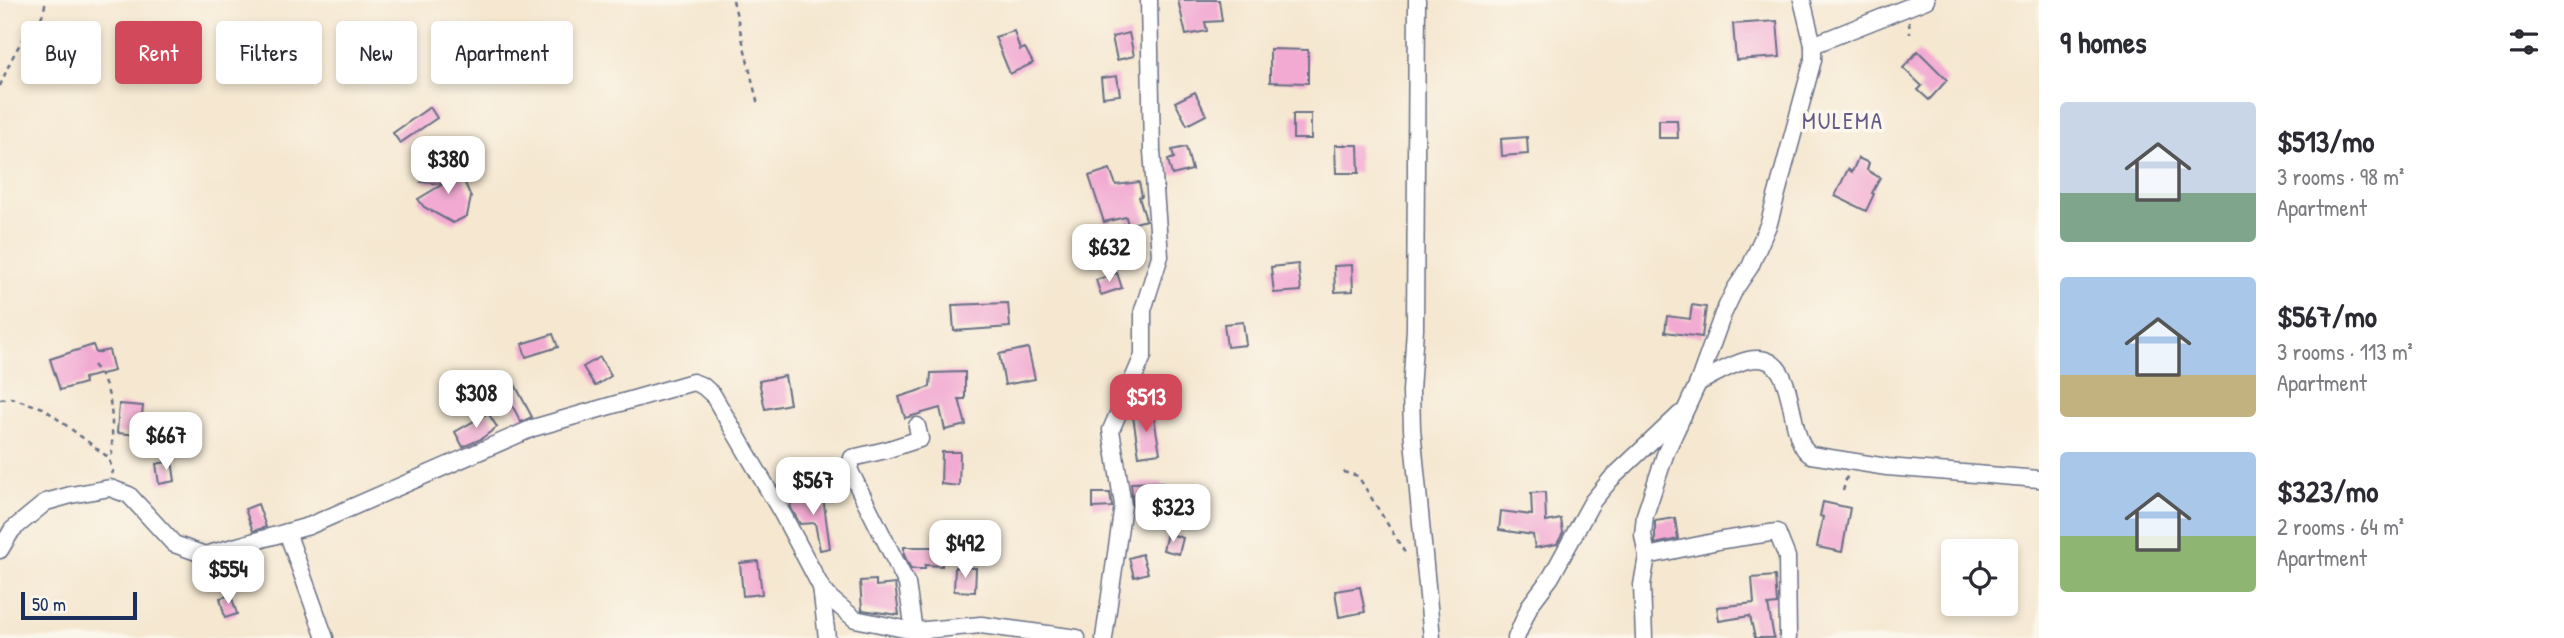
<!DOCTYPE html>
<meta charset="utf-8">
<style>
body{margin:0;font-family:"Patrick Hand",sans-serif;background:#f7f7f7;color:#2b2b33;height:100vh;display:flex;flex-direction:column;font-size:26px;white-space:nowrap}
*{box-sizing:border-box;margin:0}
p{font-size:23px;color:#7c7c81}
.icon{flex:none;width:38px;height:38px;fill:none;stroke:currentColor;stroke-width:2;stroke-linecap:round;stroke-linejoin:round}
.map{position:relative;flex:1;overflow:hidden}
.side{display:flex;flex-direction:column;background:#fff;width:525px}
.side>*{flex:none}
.banner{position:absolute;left:21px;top:21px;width:665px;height:63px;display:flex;gap:14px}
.tools{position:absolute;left:1941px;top:539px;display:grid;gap:14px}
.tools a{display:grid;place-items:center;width:77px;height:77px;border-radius:7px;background:#fff;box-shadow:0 4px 10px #0003;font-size:35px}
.scale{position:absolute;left:21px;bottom:18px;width:116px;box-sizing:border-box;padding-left:7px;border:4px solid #1b2f5e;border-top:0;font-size:19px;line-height:24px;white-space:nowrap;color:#1b2f5e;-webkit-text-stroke:5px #fbf7ec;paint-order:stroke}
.price{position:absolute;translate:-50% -60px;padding:0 16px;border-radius:14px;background:#fff;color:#222;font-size:23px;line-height:46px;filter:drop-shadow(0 2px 4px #0008)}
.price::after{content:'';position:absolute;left:50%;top:42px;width:21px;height:16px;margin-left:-10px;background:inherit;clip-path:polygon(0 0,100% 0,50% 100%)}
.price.active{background:#d1495b;color:#fff}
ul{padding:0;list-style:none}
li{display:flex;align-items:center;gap:21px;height:175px;padding:0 21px}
li span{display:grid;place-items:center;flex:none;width:196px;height:140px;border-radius:7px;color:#555}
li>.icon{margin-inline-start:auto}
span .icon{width:84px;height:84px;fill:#fffc;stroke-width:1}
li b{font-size:30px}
h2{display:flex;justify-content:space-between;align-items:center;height:84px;padding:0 21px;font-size:30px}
.tag{padding:0 24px;border-radius:7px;background:#fff;box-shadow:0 4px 10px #0003;font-size:24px;line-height:63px}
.tag.active{background:#d1495b;color:#fff}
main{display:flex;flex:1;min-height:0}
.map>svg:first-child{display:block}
</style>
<main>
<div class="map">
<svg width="2039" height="638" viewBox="0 0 2039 638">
<rect width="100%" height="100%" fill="#fbf7ec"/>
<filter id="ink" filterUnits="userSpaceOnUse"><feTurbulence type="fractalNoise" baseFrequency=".0143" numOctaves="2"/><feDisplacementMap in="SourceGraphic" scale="14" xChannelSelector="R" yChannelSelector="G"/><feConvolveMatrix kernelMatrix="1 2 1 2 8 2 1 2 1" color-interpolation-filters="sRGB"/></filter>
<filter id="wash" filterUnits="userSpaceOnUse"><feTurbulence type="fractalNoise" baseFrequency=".00686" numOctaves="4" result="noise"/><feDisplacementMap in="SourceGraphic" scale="28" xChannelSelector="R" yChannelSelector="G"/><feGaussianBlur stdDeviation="1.57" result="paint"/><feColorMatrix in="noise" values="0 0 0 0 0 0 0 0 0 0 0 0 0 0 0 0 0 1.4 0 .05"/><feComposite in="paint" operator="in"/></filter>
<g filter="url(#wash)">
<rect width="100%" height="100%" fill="#f5e7d0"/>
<g id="blocks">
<g fill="#f2aad2">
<polygon points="1178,0 1219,0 1222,21 1205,22 1207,31 1186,35"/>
<polygon points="1777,21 1780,57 1736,60 1733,24"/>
<polygon points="1014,31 1020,50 1025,48 1033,63 1010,74 995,37"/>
<polygon points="1129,33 1134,56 1117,60 1112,37"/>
<polygon points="1270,49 1308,50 1308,83 1270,82"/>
<polygon points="1918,51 1947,80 1929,100 1918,90 1922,86 1903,68"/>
<polygon points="1117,76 1120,95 1103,97 1101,78"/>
<polygon points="1195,92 1206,115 1187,125 1175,102"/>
<polygon points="430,107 437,118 400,143 393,133"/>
<rect x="1293" y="114" width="18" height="25"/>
<polygon points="1659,120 1677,120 1678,138 1659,138"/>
<polygon points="1527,137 1528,154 1502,156 1501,139"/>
<polygon points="1335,145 1358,145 1359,173 1336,173"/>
<polygon points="1186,147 1192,170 1172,175 1168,160 1174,158 1172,150"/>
<polygon points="1858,158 1869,163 1867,170 1880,178 1872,193 1874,194 1866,211 1835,196 1848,169 1852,172"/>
<polygon points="448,168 452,173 459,169 471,197 467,216 453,223 424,207 418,199 443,184 422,182"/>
<polygon points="1110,169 1116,185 1139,182 1142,196 1139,197 1146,220 1128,225 1126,217 1104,222 1089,176"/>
<polygon points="1298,264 1301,291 1274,293 1271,267"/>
<polygon points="1352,265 1353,291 1335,292 1334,266"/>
<polygon points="1117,273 1122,288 1101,295 1096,280"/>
<polygon points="1008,303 1010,327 954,331 952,305"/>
<polygon points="1692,305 1706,307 1702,337 1665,332 1667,316 1690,319"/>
<polygon points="1243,322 1246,345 1227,347 1224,324"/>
<polygon points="553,334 558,347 526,357 522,344"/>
<polygon points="93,345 96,353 109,350 114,371 84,378 85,383 60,390 50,359"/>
<polygon points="1028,348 1035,379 1005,385 999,354"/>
<polygon points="600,357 611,376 595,386 583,367"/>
<polygon points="965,372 965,399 959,399 966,425 945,430 940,408 905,418 899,397 930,387 931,373"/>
<polygon points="785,376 790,404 765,409 759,381"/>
<polygon points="511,377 532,417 521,422 500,383"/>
<polygon points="119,404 143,406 140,435 117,433"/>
<polygon points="1153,412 1160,453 1139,456 1133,416"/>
<polygon points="488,413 497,427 481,439 463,447 455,432"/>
<polygon points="942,452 960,452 959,486 941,484"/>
<polygon points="172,461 175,481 159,484 156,464"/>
<polygon points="1162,482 1166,503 1133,506 1131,483"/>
<polygon points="1545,492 1546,522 1561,519 1563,533 1557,544 1535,548 1533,535 1499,530 1501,511 1532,515 1531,493"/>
<polygon points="1093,493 1110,493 1112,507 1093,508"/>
<polygon points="817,497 823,497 830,548 820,550 815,523 800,524 791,508 790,500"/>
<polygon points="1823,502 1850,508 1842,552 1817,547 1823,517 1820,516"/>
<polygon points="258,504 266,527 253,531 245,509"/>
<polygon points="1675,518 1678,539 1655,544 1655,521"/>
<polygon points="1167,533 1183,538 1179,554 1163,550"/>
<polygon points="904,547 942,547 942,566 925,565 925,569 911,569 904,555"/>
<polygon points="1142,554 1148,573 1134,577 1129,558"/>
<polygon points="758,561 762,594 743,596 740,563"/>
<polygon points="955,567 976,568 975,592 954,591"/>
<polygon points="1775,576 1777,604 1768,605 1774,638 1755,638 1750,616 1719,621 1717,607 1754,603 1752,578"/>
<polygon points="876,580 876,586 895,584 899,615 862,610 860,581"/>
<polygon points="1360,587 1365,612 1339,617 1335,591"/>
<polygon points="231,595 237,614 225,618 220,598"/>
</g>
</g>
</g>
<g filter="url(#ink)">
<use href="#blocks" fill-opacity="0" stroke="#676f86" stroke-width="2"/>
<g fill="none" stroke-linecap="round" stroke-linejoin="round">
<g stroke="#676f86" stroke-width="19">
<g id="street">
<polyline points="1417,0 1415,329 1411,391 1412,429 1432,638"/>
<polyline points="1813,45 1926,0"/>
<path d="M1698,383C1714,375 1731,364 1748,360C1802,348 1783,439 1811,455L1887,467L2039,479"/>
<polyline points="287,532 325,638"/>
<polyline points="0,550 12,530 46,502 71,495 110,488 129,495 174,544 205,555 309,526 533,428 693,382 703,386 713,395 783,515 821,587 831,599 855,619 914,631 981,625 1077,638"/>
<polyline points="1647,556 1723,540 1777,532 1787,557 1788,638"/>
<polyline points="821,587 827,638"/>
<polyline points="914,631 907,584 849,469 852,458 886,450 920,439 917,426"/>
<polyline points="1104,638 1123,505 1111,430 1143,356 1143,310 1160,256 1152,151 1149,0"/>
<polyline points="1516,638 1530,605 1551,577 1592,502 1611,479 1680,414"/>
<polyline points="1644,638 1642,585 1647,556 1643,535 1645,515 1666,452 1698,383 1723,314 1735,289 1750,267 1769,223 1813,60 1813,45 1802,0"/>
</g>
</g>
<g stroke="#676f86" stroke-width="2.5" stroke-dasharray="5 5" stroke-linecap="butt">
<polyline points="733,0 758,105"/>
<polyline points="1909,22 1910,34"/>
<path d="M0,86C7,69 15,49 27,34C40,20 42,21 46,0"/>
<path d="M93,365C115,389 112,422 112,454L109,456"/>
<polyline points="0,399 11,398 43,408 108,457 113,471 112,474"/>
<polyline points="1343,472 1358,476 1407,556"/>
<polyline points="1843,491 1847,476"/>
</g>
<use href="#street" stroke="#fff" stroke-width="16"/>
</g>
</g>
<g text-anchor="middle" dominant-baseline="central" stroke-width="7" stroke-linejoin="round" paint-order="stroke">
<g font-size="23" letter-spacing="2" fill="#665a87" stroke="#fbf7ec">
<text x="1843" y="120">MULEMA</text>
</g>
</g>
</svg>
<div class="tools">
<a><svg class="icon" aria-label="locate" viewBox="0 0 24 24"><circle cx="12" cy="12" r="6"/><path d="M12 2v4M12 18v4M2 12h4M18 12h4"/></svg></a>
</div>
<div class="scale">50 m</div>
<b class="price" style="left:448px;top:196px">$380</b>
<b class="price" style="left:1109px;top:284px">$632</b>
<b class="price" style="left:476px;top:430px">$308</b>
<b class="price active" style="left:1146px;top:434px">$513</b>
<b class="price" style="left:166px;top:472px">$667</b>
<b class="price" style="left:813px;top:517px">$567</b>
<b class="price" style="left:1173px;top:544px">$323</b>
<b class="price" style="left:965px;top:580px">$492</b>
<b class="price" style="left:228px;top:606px">$554</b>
<div class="banner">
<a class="tag">Buy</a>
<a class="tag active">Rent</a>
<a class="tag">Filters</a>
<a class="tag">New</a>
<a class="tag">Apartment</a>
</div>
</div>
<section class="side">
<h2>9 homes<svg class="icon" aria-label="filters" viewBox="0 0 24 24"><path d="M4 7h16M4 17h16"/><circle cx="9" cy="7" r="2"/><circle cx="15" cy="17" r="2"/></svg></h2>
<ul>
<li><span style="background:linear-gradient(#c9d6e8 65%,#7fa58c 0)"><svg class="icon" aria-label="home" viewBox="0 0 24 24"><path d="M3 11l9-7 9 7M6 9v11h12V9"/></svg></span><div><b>$513/mo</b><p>3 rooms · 98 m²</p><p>Apartment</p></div></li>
<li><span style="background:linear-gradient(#a9c7e8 70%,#c2b280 0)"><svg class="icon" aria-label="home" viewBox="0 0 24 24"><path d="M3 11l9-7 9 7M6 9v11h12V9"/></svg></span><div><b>$567/mo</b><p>3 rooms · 113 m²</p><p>Apartment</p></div></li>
<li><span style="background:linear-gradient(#a9c7e8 60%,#8fb573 0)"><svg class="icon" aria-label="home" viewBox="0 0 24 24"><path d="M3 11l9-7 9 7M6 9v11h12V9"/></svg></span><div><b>$323/mo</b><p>2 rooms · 64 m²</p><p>Apartment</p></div></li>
</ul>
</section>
</main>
